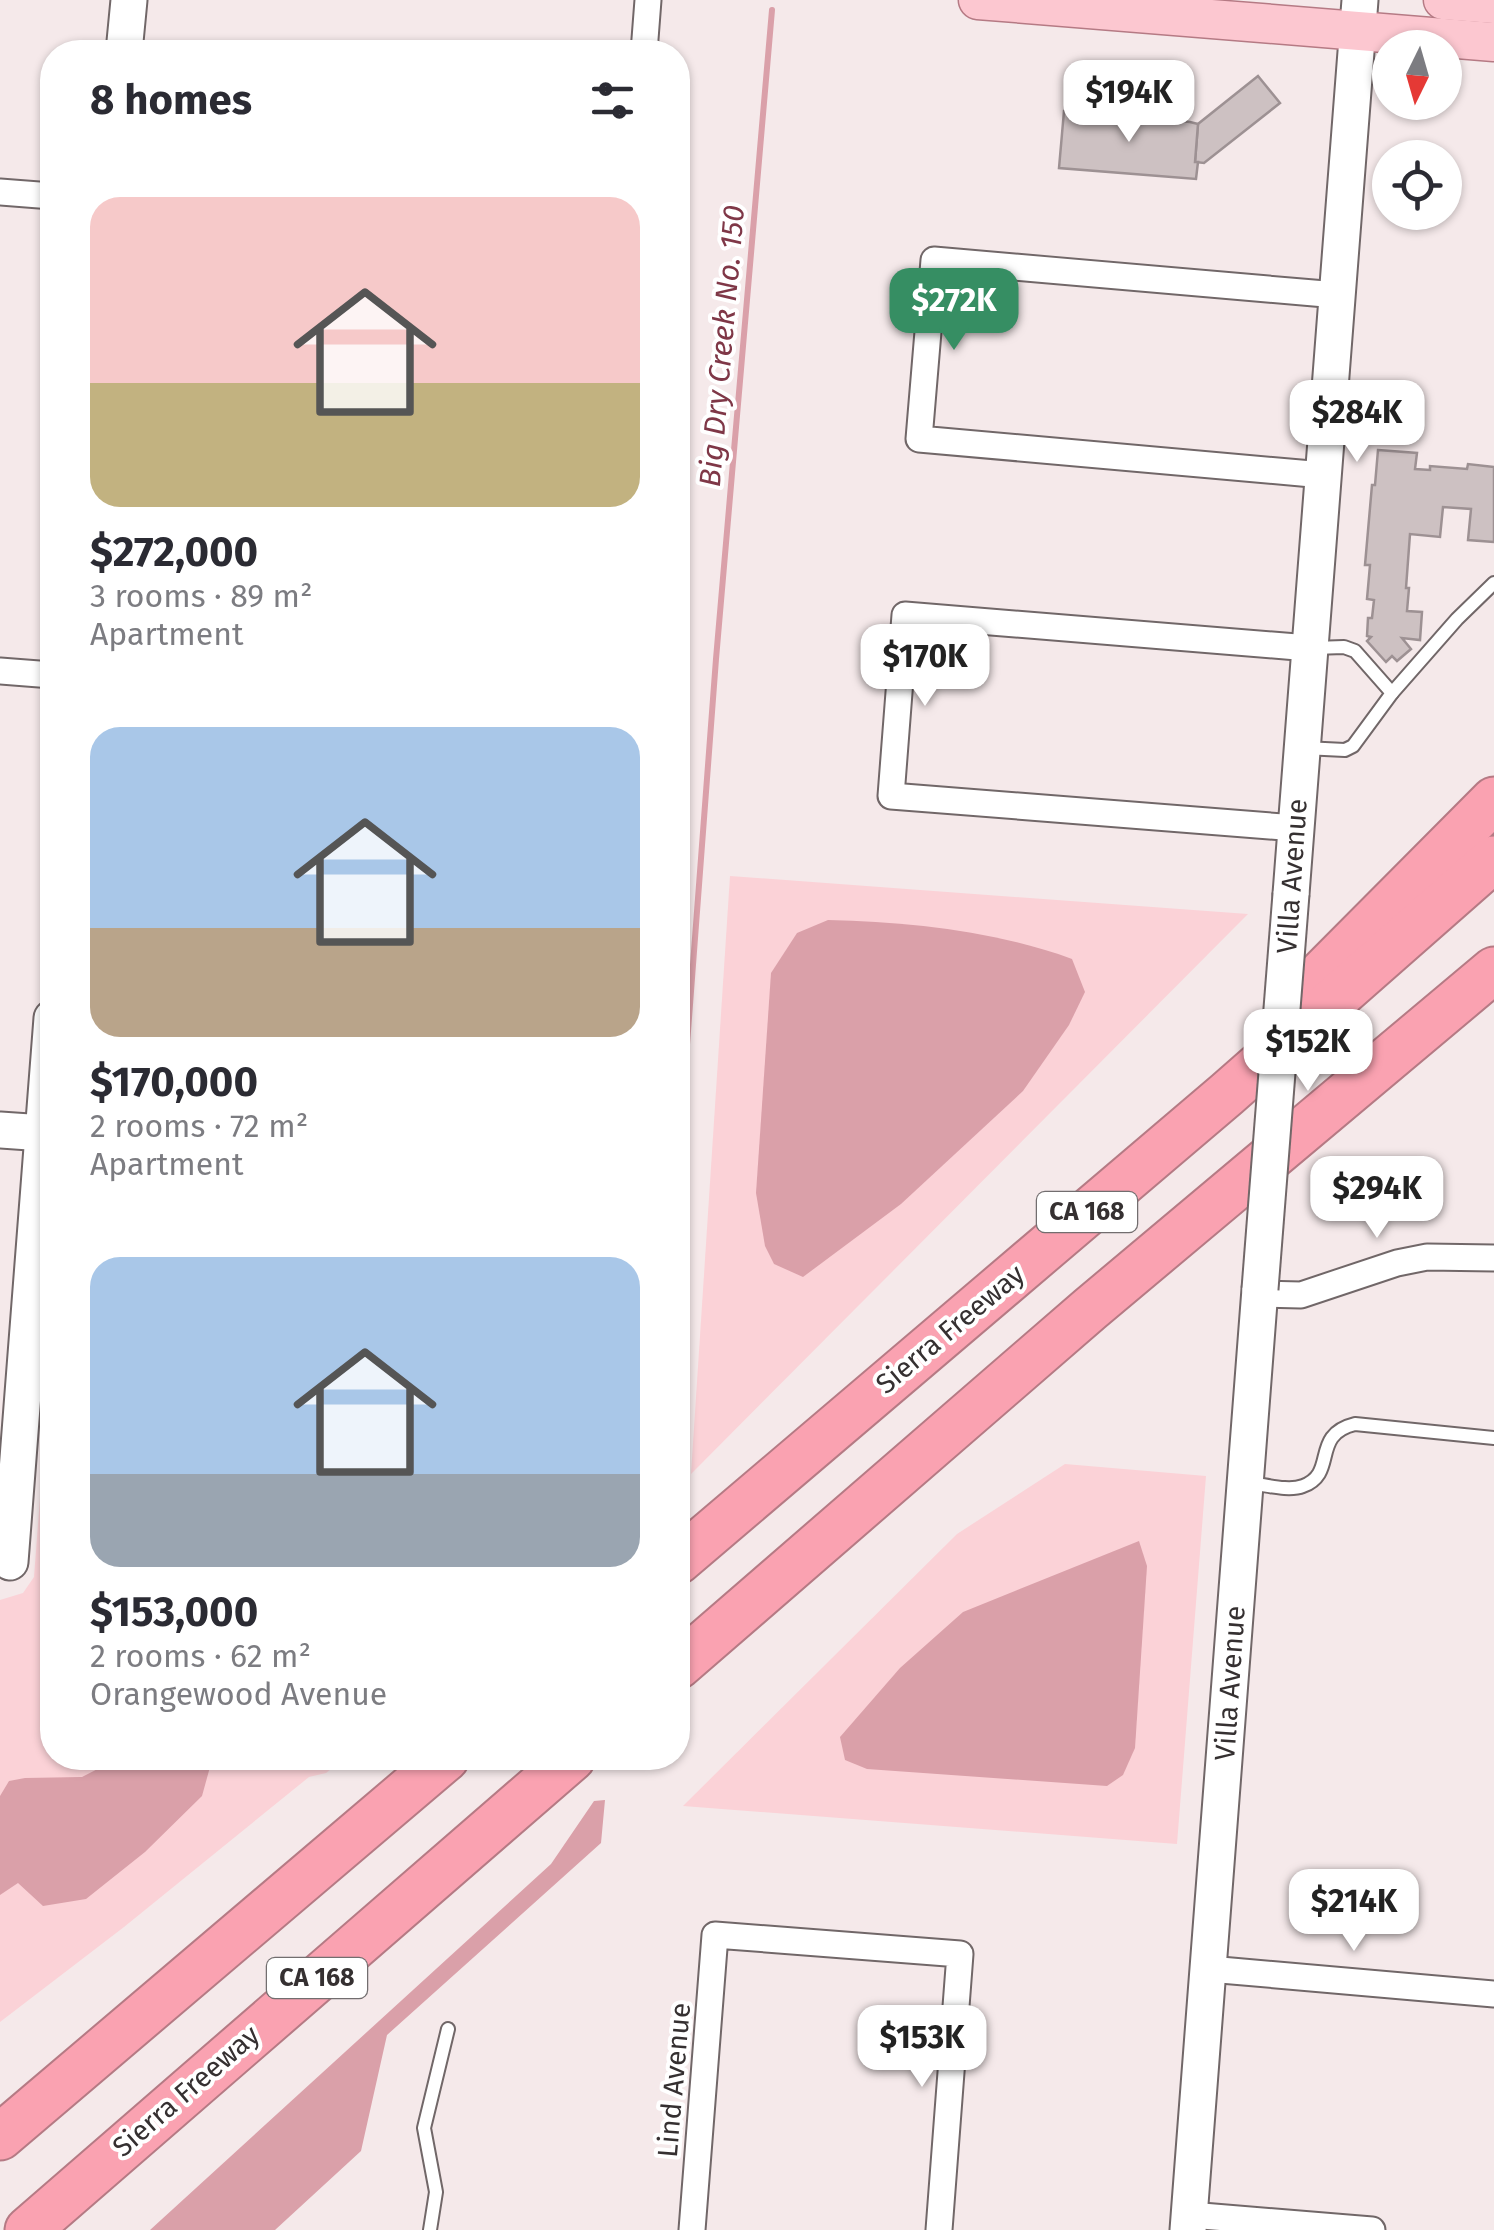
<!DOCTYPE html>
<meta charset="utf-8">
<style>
body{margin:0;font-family:"Fira Sans",sans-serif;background:#f7f7f7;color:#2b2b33;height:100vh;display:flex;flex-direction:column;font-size:38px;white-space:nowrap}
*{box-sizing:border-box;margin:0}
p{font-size:32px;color:#7c7c81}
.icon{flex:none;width:55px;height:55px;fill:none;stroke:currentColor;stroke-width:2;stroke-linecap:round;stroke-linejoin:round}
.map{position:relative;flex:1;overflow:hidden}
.sheet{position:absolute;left:40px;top:40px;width:650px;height:1730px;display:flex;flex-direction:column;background:#fff;border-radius:40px;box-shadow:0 2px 8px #0004}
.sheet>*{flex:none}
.needle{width:65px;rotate:185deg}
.buttons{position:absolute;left:1372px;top:30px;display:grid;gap:20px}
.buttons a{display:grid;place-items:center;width:90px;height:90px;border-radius:50%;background:#fff;box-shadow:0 2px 8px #0004;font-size:50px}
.price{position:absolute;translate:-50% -85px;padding:0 22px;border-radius:20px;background:#fff;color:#222;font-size:32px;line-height:65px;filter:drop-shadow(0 2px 5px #0008)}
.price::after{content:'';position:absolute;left:50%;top:60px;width:30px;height:22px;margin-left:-15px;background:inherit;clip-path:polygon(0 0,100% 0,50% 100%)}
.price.selected{background:#368e63;color:#fff}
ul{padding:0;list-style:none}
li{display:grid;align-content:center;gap:20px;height:530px;padding:0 50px}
li span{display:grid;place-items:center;height:310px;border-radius:30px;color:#555}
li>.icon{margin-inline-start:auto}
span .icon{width:180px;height:180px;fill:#fffc;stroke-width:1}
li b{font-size:42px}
h2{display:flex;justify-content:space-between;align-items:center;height:120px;padding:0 50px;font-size:42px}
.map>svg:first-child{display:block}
</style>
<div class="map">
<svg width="1494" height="2230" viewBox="0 0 1494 2230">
<rect width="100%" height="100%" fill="#f5e9ea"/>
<g fill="#fbd2d7">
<polygon points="730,876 1248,914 691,1474"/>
<polygon points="52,1340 52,1758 345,1758 326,1773 309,1777 124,1927 0,2022 0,1600 23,1593 34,1577"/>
<polygon points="1065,1464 1206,1476 1177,1844 683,1806 957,1534"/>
</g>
<g fill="#daa0a9">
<path d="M828,920C910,922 995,931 1072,959L1085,992L1069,1025L1023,1091L901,1204L803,1277L774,1264L765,1246L756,1193L771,973L797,933Z"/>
<polygon points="1139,1541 1147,1566 1135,1748 1123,1775 1107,1786 867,1769 845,1760 840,1737 900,1668 963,1612"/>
<polygon points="119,1758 197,1758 210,1767 202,1796 145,1852 86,1899 43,1906 18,1883 0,1895 0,1796 9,1781 25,1778 82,1777"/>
<polygon points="605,1800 601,1843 387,2035 361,2151 275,2230 150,2230 551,1864 594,1801"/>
</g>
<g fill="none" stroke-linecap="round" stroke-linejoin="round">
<polyline stroke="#daa0a9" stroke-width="6" points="678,1164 716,659 772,10"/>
</g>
<g fill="#cdc1c2" stroke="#9d9193" stroke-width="2.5">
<polygon points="1258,76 1280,103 1204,163 1195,162 1198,124"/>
<polygon points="1064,111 1190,122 1198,124 1195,162 1198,162 1196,179 1059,168"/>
<polygon points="1378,450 1417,453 1415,469 1430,470 1430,466 1467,469 1468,464 1494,467 1494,542 1468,540 1471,509 1443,507 1440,537 1410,534 1406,588 1409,588 1407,611 1422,612 1420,640 1402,638 1411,649 1397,661 1392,656 1386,662 1367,641 1371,637 1367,636 1368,618 1372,618 1374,600 1367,599 1370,565 1365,565 1372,485 1375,485"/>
</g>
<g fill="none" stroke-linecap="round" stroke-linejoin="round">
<g stroke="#716768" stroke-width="16">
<g id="lane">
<polyline points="1392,693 1457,619 1494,583"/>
<polyline points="1304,748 1345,750 1353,746 1392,693 1355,651 1344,647 1313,648"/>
<path d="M1248,1483C1263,1484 1288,1492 1303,1486C1338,1473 1310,1435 1355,1424L1494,1438"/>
<polyline points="430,2230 436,2192 424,2128 448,2029"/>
</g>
</g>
<g stroke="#716768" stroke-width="29">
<g id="street">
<polyline points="644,52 648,0"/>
<polyline points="0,192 52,196"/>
<polyline points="1323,475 919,439 934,260 1337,295"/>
<polyline points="0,671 52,675"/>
<polyline points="1296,828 891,796 905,615 1309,648"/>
<polyline points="1259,1294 1301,1295 1397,1263 1427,1257 1494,1258"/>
<polyline points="1209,1969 1494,1994"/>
<polyline points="1190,2215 1372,2230"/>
<polyline points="692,2230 715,1935 960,1954 939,2230"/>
</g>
</g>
<g stroke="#716768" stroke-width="39">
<g id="secondary">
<polyline points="124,52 129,0"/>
<polyline points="1291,894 1360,0"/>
<polyline points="0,1130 44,1133"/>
<polyline points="10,1562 52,1018"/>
<polyline points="1188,2230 1260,1289"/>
</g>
</g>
<g stroke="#b57a84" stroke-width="41">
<g id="primary">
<polyline points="978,0 1494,42"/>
<polyline points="1443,0 1494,4"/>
</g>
</g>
<g stroke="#b57a84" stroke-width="49">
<g id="highway">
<polyline points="1312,983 1494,800"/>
<polyline points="678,1561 1227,1094 1494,859"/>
<polyline points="678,1666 1090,1309 1494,970"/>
<polyline points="0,2137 446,1758"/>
<polyline points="28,2230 572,1758"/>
</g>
</g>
<use href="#lane" stroke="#fff" stroke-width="12"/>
<use href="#street" stroke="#fff" stroke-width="25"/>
<use href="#secondary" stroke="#fff" stroke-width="35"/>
<use href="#primary" stroke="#fcc7d0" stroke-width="38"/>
<use href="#highway" stroke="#faa2b1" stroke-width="45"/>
<g stroke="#716768" stroke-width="39" stroke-linecap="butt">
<polyline id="secondary-bridge" points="1260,1289 1291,894"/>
</g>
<use href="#secondary-bridge" stroke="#fff" stroke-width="35"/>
</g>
<g text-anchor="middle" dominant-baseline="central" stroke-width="8" stroke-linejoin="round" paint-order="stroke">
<g fill="#fff" stroke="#726e6f" stroke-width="2.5">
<rect x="1037" y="1192" width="100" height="40" rx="8"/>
<rect x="267" y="1958" width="100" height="40" rx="8"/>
</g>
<g font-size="25" font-weight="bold" fill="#353031">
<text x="1087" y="1212">CA 168</text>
<text x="317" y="1978">CA 168</text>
</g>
<g font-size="28" fill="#353031" stroke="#fff">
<text transform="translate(1292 876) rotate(-86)">Villa Avenue</text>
<text transform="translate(950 1329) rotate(-40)">Sierra Freeway</text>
<text transform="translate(1230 1683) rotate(-86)">Villa Avenue</text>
<text transform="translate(674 2080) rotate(-85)">Lind Avenue</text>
<text transform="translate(186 2091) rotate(-41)">Sierra Freeway</text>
</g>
<g font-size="30" font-style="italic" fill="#7f3747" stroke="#fff">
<text transform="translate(722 346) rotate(-85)">Big Dry Creek No. 150</text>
</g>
</g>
</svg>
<div class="buttons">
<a><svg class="needle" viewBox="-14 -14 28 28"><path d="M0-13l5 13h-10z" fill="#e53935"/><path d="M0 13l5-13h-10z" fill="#7c7c81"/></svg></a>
<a><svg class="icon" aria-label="locate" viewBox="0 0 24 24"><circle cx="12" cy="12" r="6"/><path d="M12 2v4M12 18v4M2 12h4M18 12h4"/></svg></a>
</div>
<b class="price" style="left:1129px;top:145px">$194K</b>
<b class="price selected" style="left:954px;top:353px">$272K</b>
<b class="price" style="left:1357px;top:465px">$284K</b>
<b class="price" style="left:925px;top:709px">$170K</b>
<b class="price" style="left:1308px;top:1094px">$152K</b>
<b class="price" style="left:1377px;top:1241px">$294K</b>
<b class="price" style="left:1354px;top:1954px">$214K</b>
<b class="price" style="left:922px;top:2090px">$153K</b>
<section class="sheet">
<h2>8 homes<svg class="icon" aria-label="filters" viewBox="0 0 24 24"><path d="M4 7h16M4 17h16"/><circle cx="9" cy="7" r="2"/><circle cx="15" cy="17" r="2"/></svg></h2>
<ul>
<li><span style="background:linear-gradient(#f6c9c9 60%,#c2b280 0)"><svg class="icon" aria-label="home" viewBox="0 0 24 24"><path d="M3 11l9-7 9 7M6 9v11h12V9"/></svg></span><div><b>$272,000</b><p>3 rooms · 89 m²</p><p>Apartment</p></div></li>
<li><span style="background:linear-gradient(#a9c7e8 65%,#b9a48a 0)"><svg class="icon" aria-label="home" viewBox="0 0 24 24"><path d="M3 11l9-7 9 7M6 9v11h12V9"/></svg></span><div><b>$170,000</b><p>2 rooms · 72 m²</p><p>Apartment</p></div></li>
<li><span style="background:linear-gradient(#a9c7e8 70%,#9aa5b1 0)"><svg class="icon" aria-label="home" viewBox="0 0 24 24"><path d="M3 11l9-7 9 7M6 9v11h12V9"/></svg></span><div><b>$153,000</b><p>2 rooms · 62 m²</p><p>Orangewood Avenue</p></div></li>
</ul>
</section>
</div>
